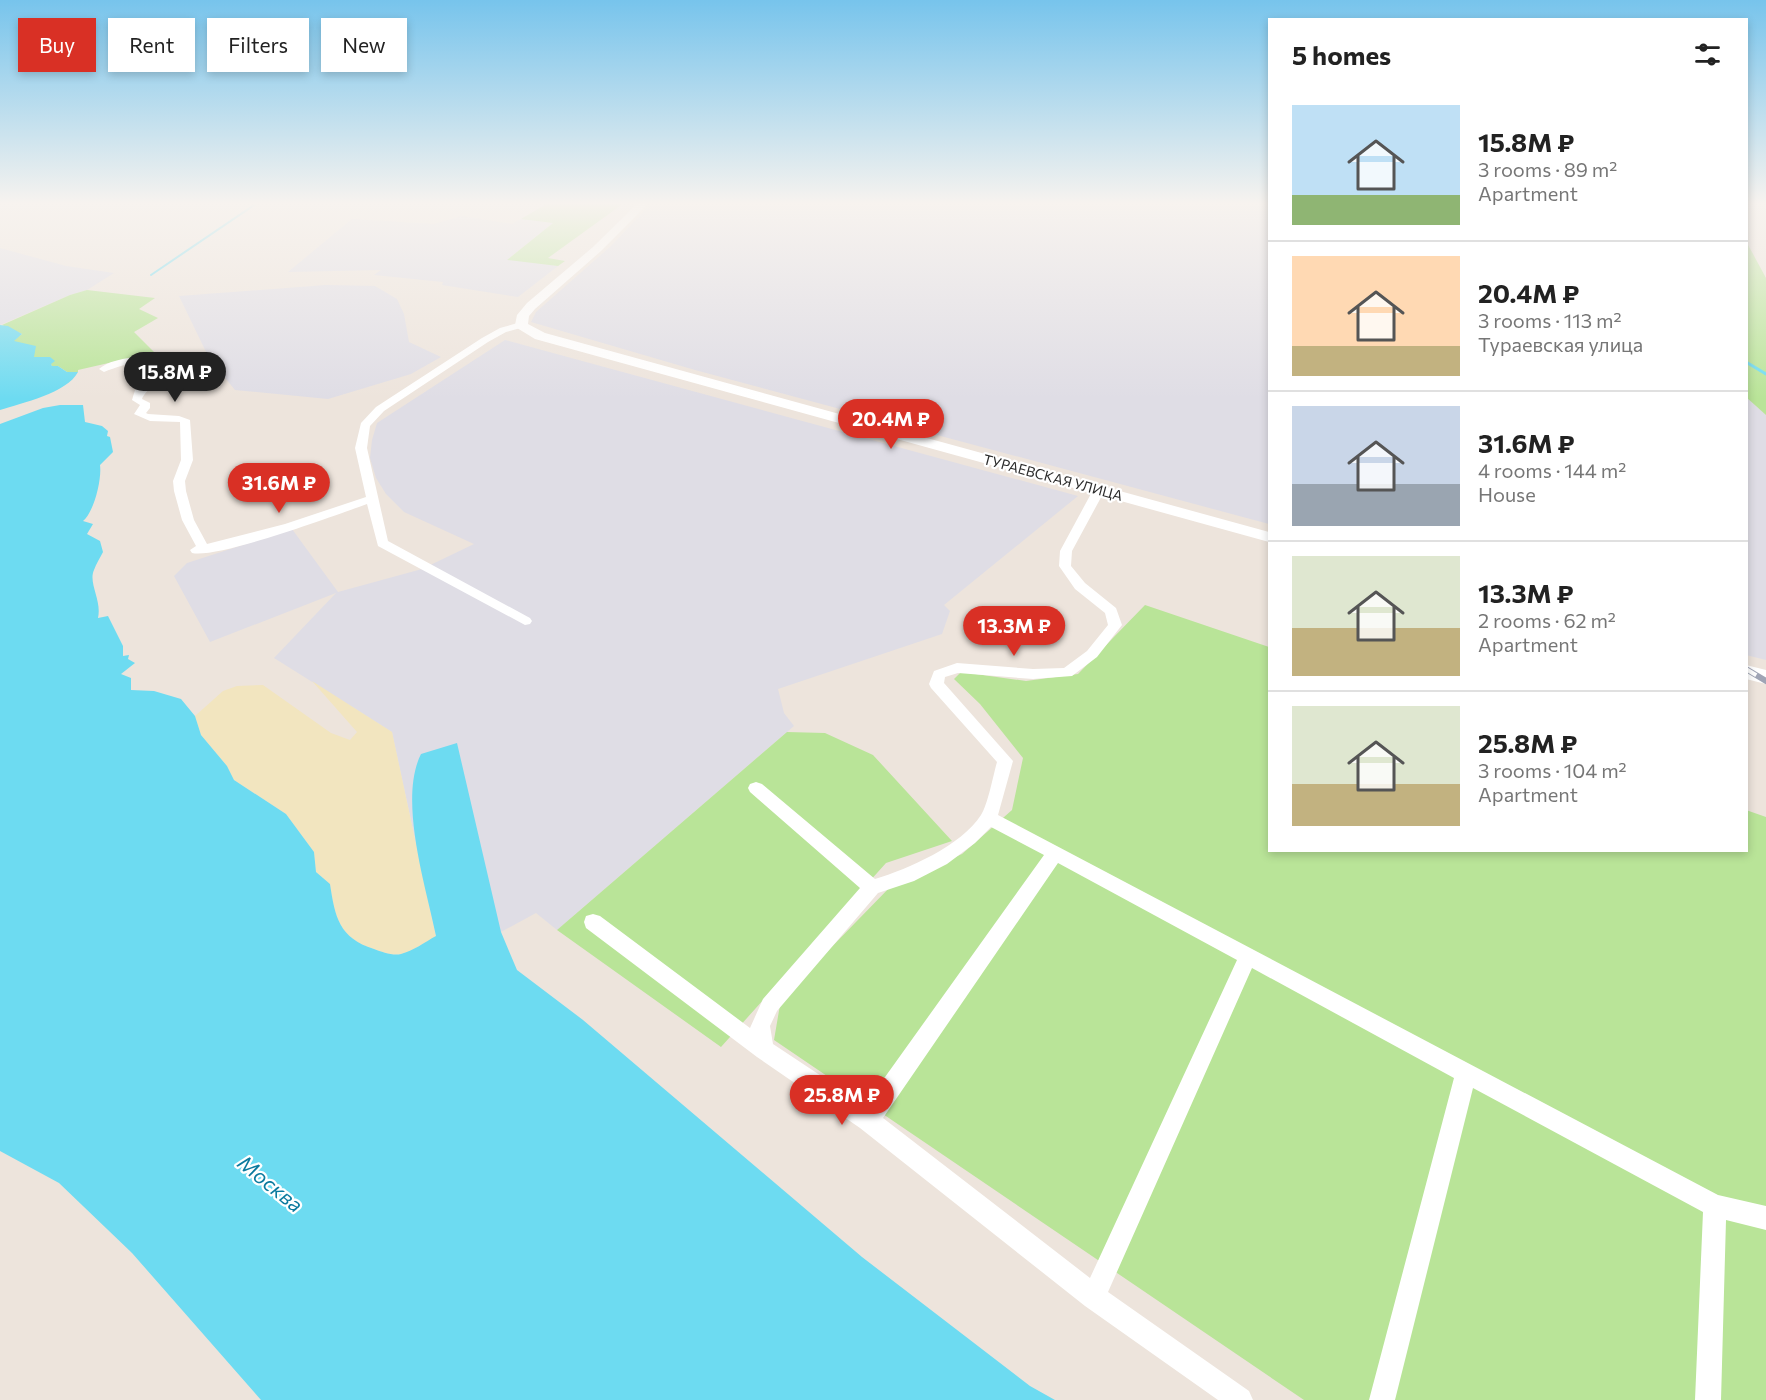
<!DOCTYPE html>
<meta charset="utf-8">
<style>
body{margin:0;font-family:Commissioner,sans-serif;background:#f2f2f2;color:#222;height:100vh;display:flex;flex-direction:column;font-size:22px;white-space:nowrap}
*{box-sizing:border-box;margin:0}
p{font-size:20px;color:#767676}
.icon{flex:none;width:33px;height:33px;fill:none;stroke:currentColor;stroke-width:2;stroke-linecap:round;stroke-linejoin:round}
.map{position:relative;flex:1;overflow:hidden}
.drawer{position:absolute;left:1268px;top:18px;width:480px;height:834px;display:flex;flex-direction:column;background:#fff;border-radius:0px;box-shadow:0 3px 9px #0003}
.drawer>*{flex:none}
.banner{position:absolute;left:18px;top:18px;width:570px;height:54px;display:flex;gap:12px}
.price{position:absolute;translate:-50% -51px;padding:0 14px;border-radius:21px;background:#d93025;color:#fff;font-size:20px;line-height:39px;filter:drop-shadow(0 2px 3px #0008)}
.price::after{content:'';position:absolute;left:50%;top:36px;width:18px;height:14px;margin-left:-9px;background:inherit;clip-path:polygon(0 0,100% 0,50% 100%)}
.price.selected{background:#222;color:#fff}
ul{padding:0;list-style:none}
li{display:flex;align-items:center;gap:18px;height:150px;padding:0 24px}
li+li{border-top:2px solid #e0e0e0}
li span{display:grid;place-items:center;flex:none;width:168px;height:120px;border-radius:0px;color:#555}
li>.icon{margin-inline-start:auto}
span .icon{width:72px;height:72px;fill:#fffc;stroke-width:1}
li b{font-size:26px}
h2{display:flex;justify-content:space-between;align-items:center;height:72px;padding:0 24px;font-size:26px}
.pill{padding:0 21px;border-radius:0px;background:#fff;box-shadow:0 3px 9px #0003;font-size:21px;line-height:54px}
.pill.selected{background:#d93025;color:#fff}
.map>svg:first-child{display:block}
</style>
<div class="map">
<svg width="1766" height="1400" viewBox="0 0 1766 1400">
<rect width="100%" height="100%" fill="#ede4dc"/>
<g fill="#dfdde5">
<polygon points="657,203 1269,203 1269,524 695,370 531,322 536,312 611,246 646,209"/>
<polygon points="462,216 512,224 521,219 554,222 508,259 558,266 518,297 442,285 443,282 374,275 381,270 288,272 352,219 434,224"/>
<polygon points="0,248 66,266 114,273 87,290 70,295 0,325"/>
<polygon points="326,285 375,286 397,299 404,314 409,342 441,357 411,374 328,399 235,390 209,358 179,296"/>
<polygon points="505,340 1078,496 944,605 950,611 942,634 778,689 784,713 794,726 557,930 536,913 501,932 436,937 392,732 274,658 336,593 210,642 174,576 187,563 292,529 338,592 422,569 474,544 404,512 386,494 376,478 370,458 372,440 377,423"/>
<polygon points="1746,397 1766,415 1766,660 1746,655"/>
</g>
<g fill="#b9e498">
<polygon points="548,203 624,203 548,258 565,261 558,266 507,260 553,223 521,219"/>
<polygon points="1746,241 1766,278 1766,415 1746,397"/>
<polygon points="87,290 155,298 139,309 158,318 134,332 157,355 113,362 78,370 78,372 67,372 58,366 52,366 47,357 34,357 13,341 22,334 2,325 70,295"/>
<polygon points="1145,605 1269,647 1269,850 1746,850 1746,810 1766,817 1766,1400 1304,1400 774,1040 781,999 892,885 962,854 1012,810 1023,758 980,704 954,679 961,672 1026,681 1078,674"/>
<polygon points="787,732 825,733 873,755 952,841 886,863 721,1047 557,930"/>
</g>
<path fill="#f2e5bf" d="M312,681L392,732L436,937C425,942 413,951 402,954C393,956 382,952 374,949C339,938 335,917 330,884L316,872L314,852L286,814L234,780L227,766L201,735L195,716L223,691L237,686L263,685L331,733L350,740L357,732Z"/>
<g fill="#6ddbf1">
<path d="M0,325L8,326L22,334L14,341L36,346L34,357H50L55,361L51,364L52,366H58L67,372H78C67,393 22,403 0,410Z"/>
<path d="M60,405H83L85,422L102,426L108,431L107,436L110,437L113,452L100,465C102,479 94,512 83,521L93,524L87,534L100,541L103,552C100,558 96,564 94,570C88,583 102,600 98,618L108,616L123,646V656L129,655L128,659L135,663L121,674L131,678V690L154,691L181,699L195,716L201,735L227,766L234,780L286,814L314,852L316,872L330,884C335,917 339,938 374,949C382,952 393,956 401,954C413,951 425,942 436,936C426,887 398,800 421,754L457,743L501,932L517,970L583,1020L862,1257L1030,1386L1055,1400H261L132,1253L59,1183L0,1151V424L43,408Z"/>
</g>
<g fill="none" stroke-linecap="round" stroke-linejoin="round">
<polyline stroke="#6ddbf1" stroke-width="2" points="151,275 257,203"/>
<polyline stroke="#6ddbf1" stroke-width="3" points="1746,362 1766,374"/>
<g fill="#fff" fill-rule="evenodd">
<path d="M521,322L526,325L524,327L506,332L488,342L384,411L370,426L367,448L388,541L530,618L532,621L530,624L525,625L378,546L367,504C336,515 218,559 192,553L190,550L196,546L182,520L174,491L173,481L181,460L180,422L150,421L134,414L140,405L132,400L135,390L157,373L162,367C145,356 120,366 104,372L99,369C113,356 158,352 172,366C165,377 145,390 142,399L150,403V408L146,413L148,414L179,416L190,420L193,460L185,481L186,491L194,520L207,544L285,524L366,497L355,448L361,423L376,407L482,338L500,328Z"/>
<path d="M1099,486L1105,490L1072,551L1071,566L1085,583L1116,608L1122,625L1097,657L1072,676L1033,679L958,673L945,677L944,683L1013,761L998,815L1718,1195L1766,1206V1230L1726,1220L1721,1400H1695L1703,1212L1473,1088L1395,1400H1369L1454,1078L1252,968L1108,1292L1249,1391L1253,1400H1218L1085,1306L860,1128L757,1057L586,928L584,922L586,916L593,914L600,916L750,1028L763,999L860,888L750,792L748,788L750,784L756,782L762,784L875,879C908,869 961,846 981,815C988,804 993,776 997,762L931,688L929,684L934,671L957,663L1033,669L1064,668L1087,651L1108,625L1105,613L1075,589L1059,566L1060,551L1093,490ZM991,827L1044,855L865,1105L773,1044L770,1026L777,1011L878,893L914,881L947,864L975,843ZM1058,863L1237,960L1090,1278L883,1118Z"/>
</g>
<g fill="#fff" fill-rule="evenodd">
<polygon points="638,203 649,203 601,251 535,309 529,316 528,324 545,333 1269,532 1269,542 535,339 517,328 515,325 517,315 527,303 593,247"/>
<polygon points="1746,665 1766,670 1766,684 1746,679"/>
</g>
<g stroke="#9fa4b5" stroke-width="6">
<polyline id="rail" points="1746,669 1766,681"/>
</g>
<use href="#rail" stroke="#fff" stroke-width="4" stroke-dasharray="12" stroke-linecap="butt"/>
</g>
<linearGradient id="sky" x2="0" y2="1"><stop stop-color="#77c4ec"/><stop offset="0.51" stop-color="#f7f3ef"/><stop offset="1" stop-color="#f7f3ef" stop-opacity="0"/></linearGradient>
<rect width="1766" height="399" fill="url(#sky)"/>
<g text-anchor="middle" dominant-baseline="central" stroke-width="4.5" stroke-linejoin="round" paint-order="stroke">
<g font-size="14" fill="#2b2b2b" stroke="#fff">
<text transform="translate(1053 477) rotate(15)">ТУРАЕВСКАЯ УЛИЦА</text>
</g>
<g font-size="21" font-style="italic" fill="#0b7a9e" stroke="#fff">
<text transform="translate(271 1183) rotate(39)">Москва</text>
</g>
</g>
</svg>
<b class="price selected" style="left:175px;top:403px">15.8M ₽</b>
<b class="price" style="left:891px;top:450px">20.4M ₽</b>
<b class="price" style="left:279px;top:514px">31.6M ₽</b>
<b class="price" style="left:1014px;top:657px">13.3M ₽</b>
<b class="price" style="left:842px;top:1126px">25.8M ₽</b>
<div class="banner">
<a class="pill selected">Buy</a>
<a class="pill">Rent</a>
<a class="pill">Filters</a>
<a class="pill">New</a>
</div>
<section class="drawer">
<h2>5 homes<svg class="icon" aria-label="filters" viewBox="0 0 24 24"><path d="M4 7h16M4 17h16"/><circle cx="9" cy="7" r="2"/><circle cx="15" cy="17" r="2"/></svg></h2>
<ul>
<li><span style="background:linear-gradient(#bfe0f5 75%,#8fb573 0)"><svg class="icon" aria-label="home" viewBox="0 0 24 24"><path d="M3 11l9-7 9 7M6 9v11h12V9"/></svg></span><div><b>15.8M ₽</b><p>3 rooms · 89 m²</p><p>Apartment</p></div></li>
<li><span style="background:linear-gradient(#ffd9b3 75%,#c2b280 0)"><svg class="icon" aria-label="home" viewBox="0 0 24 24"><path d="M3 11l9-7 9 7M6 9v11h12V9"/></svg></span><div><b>20.4M ₽</b><p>3 rooms · 113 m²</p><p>Тураевская улица</p></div></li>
<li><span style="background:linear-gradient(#c9d6e8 65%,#9aa5b1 0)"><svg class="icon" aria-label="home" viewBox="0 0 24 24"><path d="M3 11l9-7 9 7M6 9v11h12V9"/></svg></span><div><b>31.6M ₽</b><p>4 rooms · 144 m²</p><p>House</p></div></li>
<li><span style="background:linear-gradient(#dfe7d0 60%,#c2b280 0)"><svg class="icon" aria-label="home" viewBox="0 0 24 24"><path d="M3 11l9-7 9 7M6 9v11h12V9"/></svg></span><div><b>13.3M ₽</b><p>2 rooms · 62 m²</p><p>Apartment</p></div></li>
<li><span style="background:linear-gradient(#dfe7d0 65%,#c2b280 0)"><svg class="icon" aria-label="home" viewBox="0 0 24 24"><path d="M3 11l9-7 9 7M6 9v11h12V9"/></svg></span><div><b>25.8M ₽</b><p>3 rooms · 104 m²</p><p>Apartment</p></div></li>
</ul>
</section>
</div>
